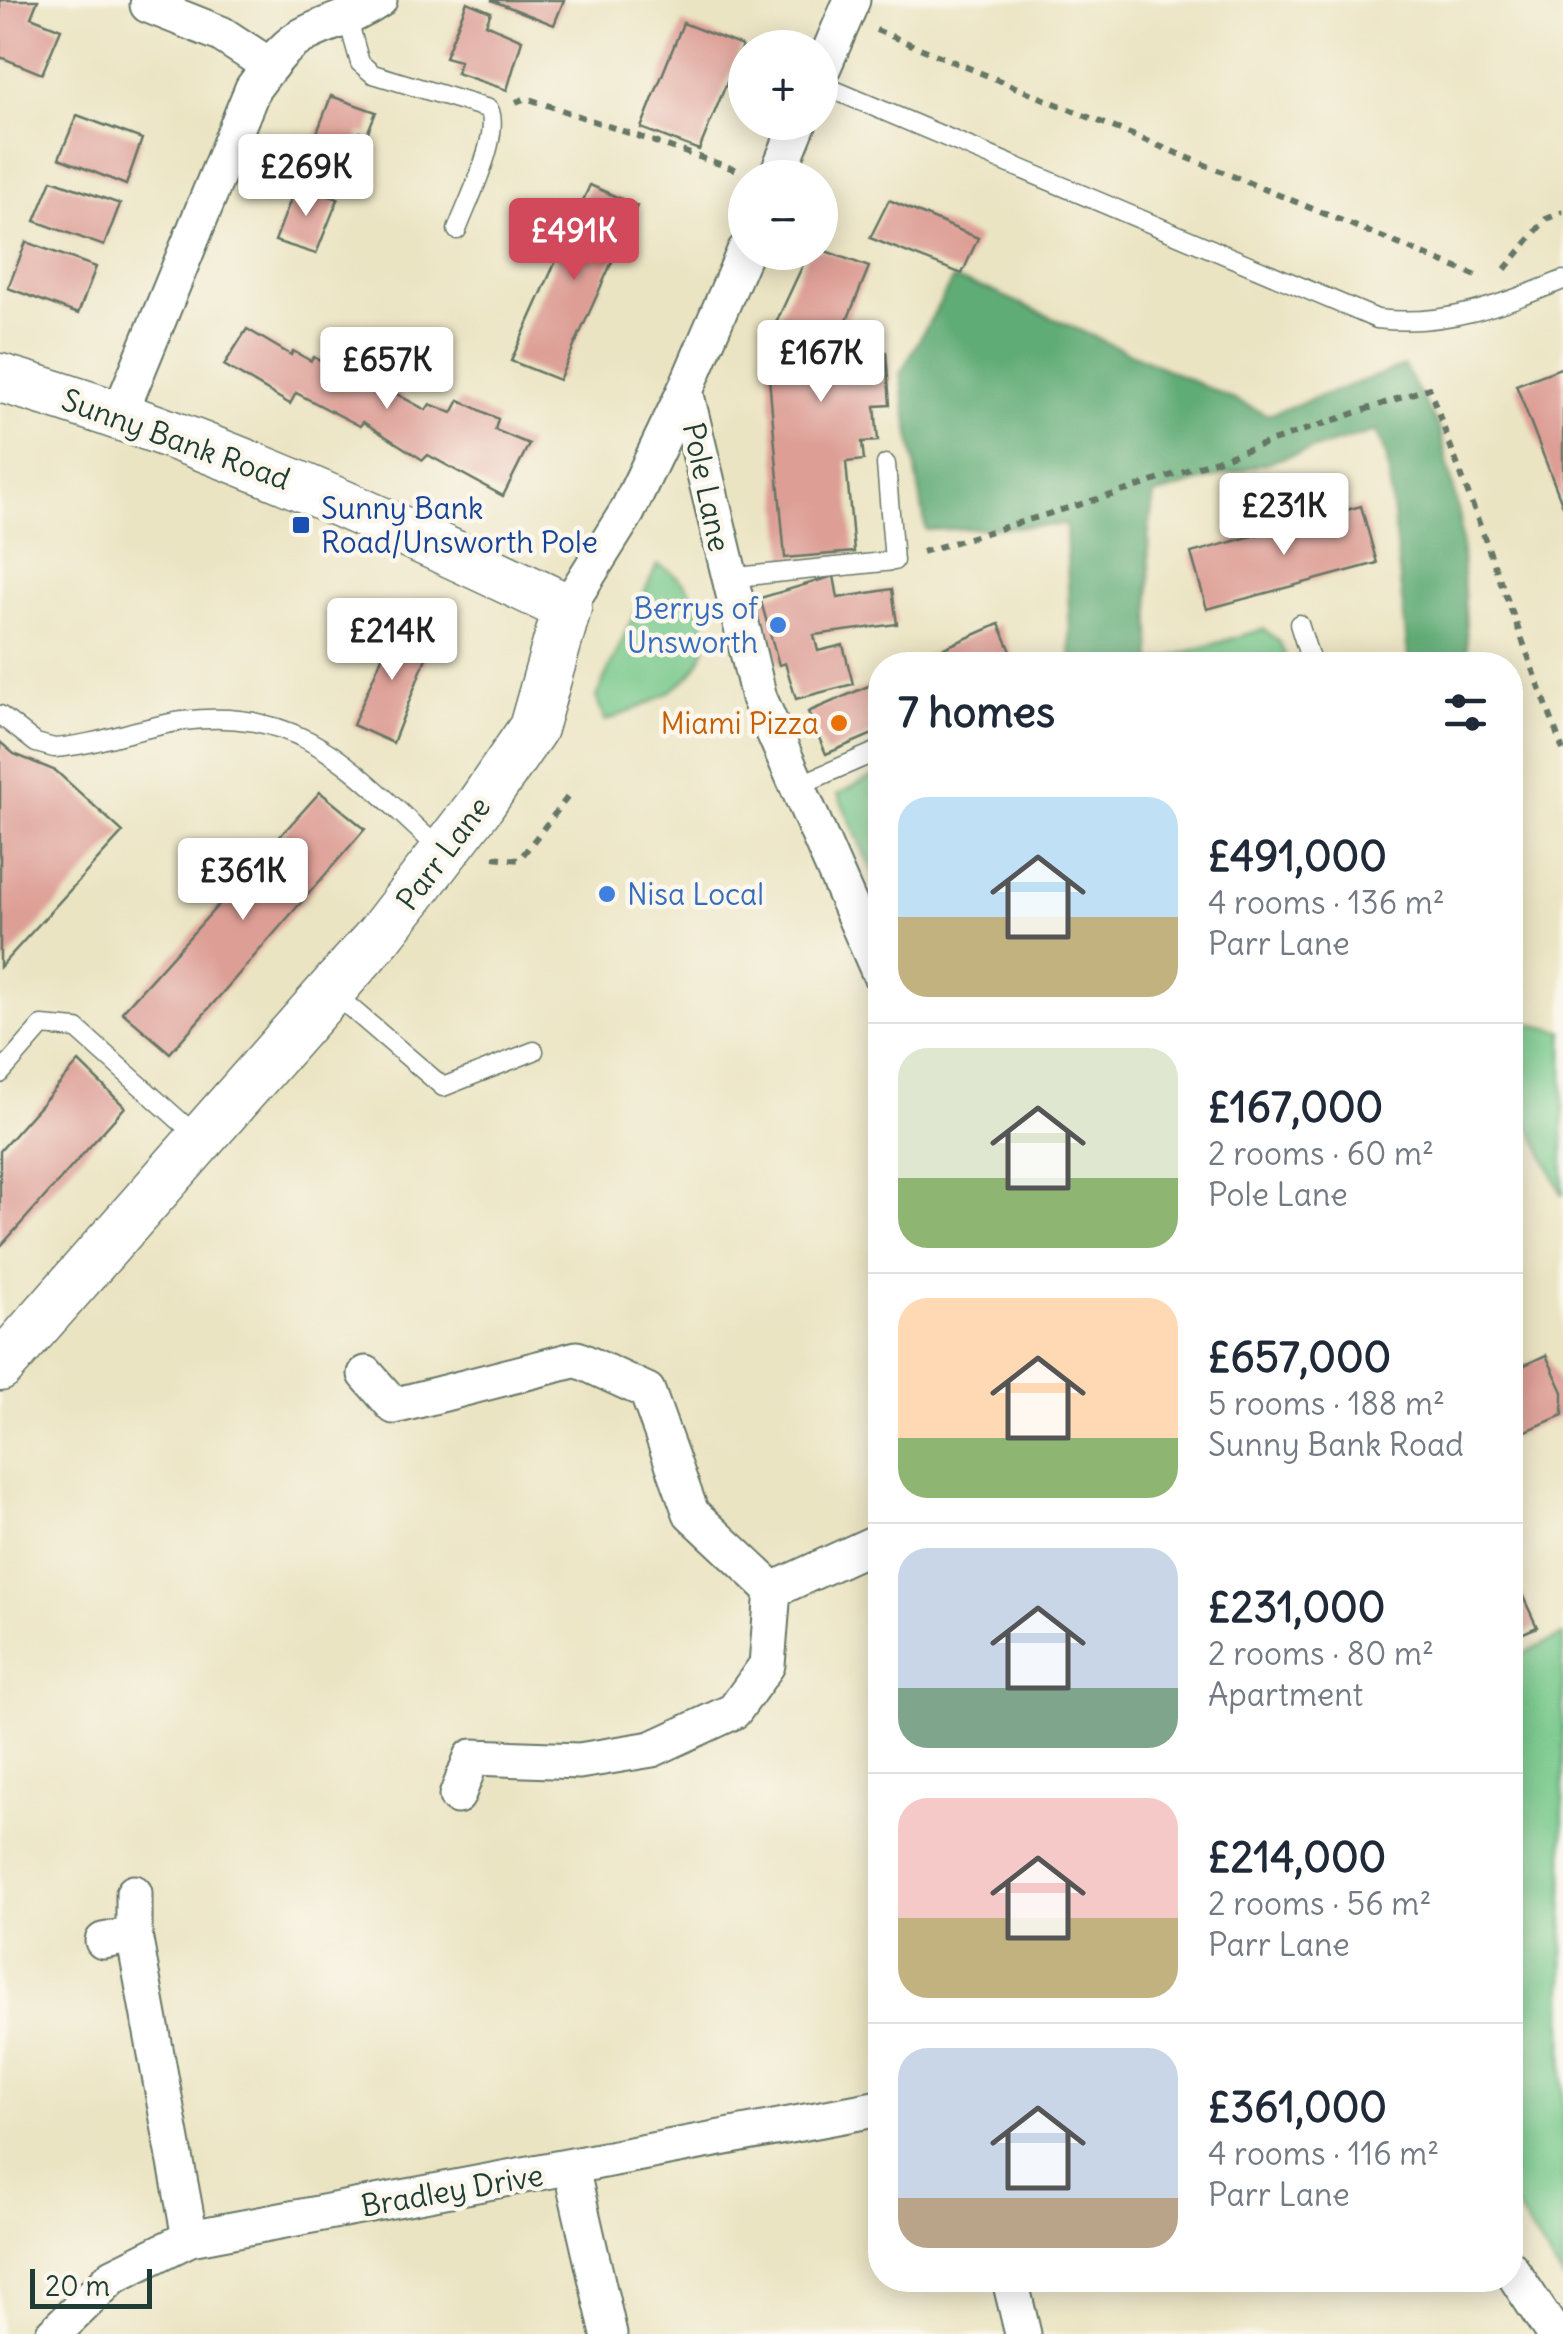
<!DOCTYPE html>
<meta charset="utf-8">
<style>
body{margin:0;font-family:Delius,sans-serif;background:#f6f6f7;color:#1f2937;height:100vh;display:flex;flex-direction:column;font-size:38px;white-space:nowrap}
*{box-sizing:border-box;margin:0}
p{font-size:32px;color:#747a83}
.icon{flex:none;width:55px;height:55px;fill:none;stroke:currentColor;stroke-width:2;stroke-linecap:round;stroke-linejoin:round}
.map{position:relative;flex:1;overflow:hidden}
.drawer{position:absolute;left:868px;top:652px;width:655px;height:1640px;display:flex;flex-direction:column;background:#fff;border-radius:40px;box-shadow:0 5px 25px #0003}
.drawer>*{flex:none}
.fabs{position:absolute;left:728px;top:30px;display:grid;gap:20px}
.fabs a{display:grid;place-items:center;width:110px;height:110px;border-radius:50%;background:#fff;box-shadow:0 5px 25px #0003;font-size:50px}
.scale{position:absolute;left:30px;bottom:25px;width:122px;box-sizing:border-box;padding-left:10px;border:5px solid #1f3d34;border-top:0;font-size:28px;line-height:35px;white-space:nowrap;color:#1f3d34;-webkit-text-stroke:8px #fbf7ec;paint-order:stroke}
.price{position:absolute;translate:-50% -85px;padding:0 22px;border-radius:10px;background:#fff;color:#222;font-size:32px;line-height:65px;filter:drop-shadow(0 2px 5px #0008)}
.price::after{content:'';position:absolute;left:50%;top:60px;width:30px;height:22px;margin-left:-15px;background:inherit;clip-path:polygon(0 0,100% 0,50% 100%)}
.price.active{background:#d1495b;color:#fff}
ul{padding:0;list-style:none}
li{display:flex;align-items:center;gap:30px;height:250px;padding:0 30px}
li+li{border-top:2px solid #e0e1e3}
li span{display:grid;place-items:center;flex:none;width:280px;height:200px;border-radius:30px;color:#555}
li>.icon{margin-inline-start:auto}
span .icon{width:120px;height:120px;fill:#fffc;stroke-width:1}
li b{font-size:42px}
h2{display:flex;justify-content:space-between;align-items:center;height:120px;padding:0 30px;font-size:42px}
.map>svg:first-child{display:block}
</style>
<div class="map">
<svg width="1563" height="2334" viewBox="0 0 1563 2334">
<rect width="100%" height="100%" fill="#fbf7ec"/>
<filter id="ink" filterUnits="userSpaceOnUse"><feTurbulence type="fractalNoise" baseFrequency=".01" numOctaves="2"/><feDisplacementMap in="SourceGraphic" scale="20" xChannelSelector="R" yChannelSelector="G"/><feConvolveMatrix kernelMatrix="1 2 1 2 8 2 1 2 1" color-interpolation-filters="sRGB"/></filter>
<filter id="wash" filterUnits="userSpaceOnUse"><feTurbulence type="fractalNoise" baseFrequency=".0048" numOctaves="4" result="noise"/><feDisplacementMap in="SourceGraphic" scale="40" xChannelSelector="R" yChannelSelector="G"/><feGaussianBlur stdDeviation="2.25" result="paint"/><feColorMatrix in="noise" values="0 0 0 0 0 0 0 0 0 0 0 0 0 0 0 0 0 1.4 0 .05"/><feComposite in="paint" operator="in"/></filter>
<g filter="url(#wash)">
<rect width="100%" height="100%" fill="#ebe4c3"/>
<g fill="#76c88a" stroke="#4a825f" stroke-width="2.5">
<path d="M657,565C678,573 690,587 699,608C728,675 655,703 605,721L596,697Z"/>
<polygon points="1264,629 1280,643 1289,665 1144,665"/>
<polygon points="880,773 880,888 838,794"/>
<polygon points="1510,1020 1563,1031 1563,1196 1510,1084"/>
<polygon points="1563,1635 1563,2280 1510,2198 1510,1659"/>
</g>
<polygon fill="#60ac76" stroke="#407455" stroke-width="2.5" points="953,279 990,290 1268,415 1404,366 1440,430 1460,518 1468,665 1409,665 1387,458 1376,431 1154,495 1148,537 1152,662 1071,665 1066,525 926,530 900,374"/>
<g id="blocks">
<g fill="#dd9e95">
<polygon points="0,0 38,0 31,17 61,29 42,74 0,57"/>
<polygon points="491,0 564,0 554,25"/>
<polygon points="467,2 491,12 486,24 522,40 507,90 456,73 460,61 445,57"/>
<polygon points="683,23 742,46 699,150 641,128"/>
<polygon points="331,96 376,112 367,134 360,132 341,182 304,167"/>
<polygon points="77,115 142,139 126,185 59,158"/>
<polygon points="52,180 120,204 104,246 35,221"/>
<polygon points="297,183 338,199 316,254 275,241"/>
<polygon points="590,185 637,206 559,380 511,361"/>
<polygon points="889,200 978,238 962,274 870,238"/>
<polygon points="26,242 96,267 78,314 8,288"/>
<polygon points="820,249 869,267 839,340 861,354 886,352 890,405 875,406 878,441 862,442 864,460 846,462 854,552 785,558 766,344 809,252"/>
<polygon points="247,329 291,355 293,351 311,361 314,357 359,382 362,379 380,389 380,385 426,410 430,404 452,413 459,400 498,419 495,430 529,444 503,496 428,455 423,460 363,422 360,426 296,393 290,404 224,365"/>
<polygon points="1563,367 1563,506 1516,385"/>
<polygon points="1361,506 1377,563 1207,609 1191,553"/>
<polygon points="834,576 838,598 892,589 897,624 814,635 818,651 843,645 853,684 796,699 785,663 779,665 760,598"/>
<polygon points="377,622 431,645 393,743 353,725 387,645 370,638"/>
<polygon points="999,624 1017,665 905,665"/>
<polygon points="880,681 880,731 826,754 808,712"/>
<polygon points="0,742 14,754 56,771 123,832 0,967"/>
<polygon points="320,792 365,829 170,1053 122,1012"/>
<polygon points="79,1062 125,1107 0,1247 0,1151"/>
<polygon points="1546,1355 1563,1392 1563,1415 1510,1438 1510,1372"/>
<polygon points="1510,1568 1537,1627 1510,1639"/>
</g>
</g>
</g>
<g filter="url(#ink)">
<use href="#blocks" fill-opacity="0" stroke="#676" stroke-width="2.5"/>
<g fill="none" stroke-linecap="round" stroke-linejoin="round">
<g stroke="#676" stroke-width="21">
<g id="lane">
<path d="M348,20L360,63L373,74L489,109C502,134 467,203 457,230"/>
<path d="M820,84L1377,319C1444,327 1502,305 1563,280"/>
<polyline points="727,578 894,561 886,464"/>
<polyline points="1299,624 1312,665"/>
<path d="M0,715L36,743L54,748C98,745 139,727 183,721C308,705 357,776 441,850"/>
<polyline points="797,786 880,750"/>
<polyline points="331,991 443,1087 534,1051"/>
<polyline points="0,1074 42,1026 77,1029 200,1139"/>
</g>
</g>
<g stroke="#676" stroke-width="39">
<g id="street">
<polyline points="148,5 221,34 270,66"/>
<polyline points="820,74 852,0"/>
<polyline points="776,178 799,122"/>
<polyline points="685,391 759,698 880,974"/>
<path d="M120,413L253,88C269,67 284,44 308,33C335,20 352,18 379,0"/>
<polyline points="567,608 627,512 685,391 745,251"/>
<polyline points="366,1374 394,1406 577,1359 647,1391 691,1513 773,1590"/>
<polyline points="457,1796 472,1757 579,1761 652,1749 734,1711 767,1665 773,1590 880,1541"/>
<polyline points="134,1893 134,1935 190,2238"/>
<polyline points="103,1941 134,1935"/>
<polyline points="571,2168 609,2334"/>
<polyline points="1510,2268 1554,2334"/>
<polyline points="1010,2280 1023,2334"/>
<polyline points="53,2334 113,2276 190,2238 880,2108"/>
</g>
</g>
<g stroke="#676" stroke-width="51">
<path id="secondary" d="M0,378C198,435 382,519 567,608L533,728L481,804L379,936L0,1367"/>
</g>
<g stroke="#676" stroke-width="6" stroke-dasharray="8 8" stroke-linecap="butt">
<polyline points="876,30 1479,277"/>
<polyline points="516,102 526,98 740,171"/>
<polyline points="1505,269 1546,219 1563,212"/>
<polyline points="922,552 1131,489 1429,388 1563,750"/>
<polyline points="494,857 519,860 570,794"/>
</g>
<use href="#lane" stroke="#fff" stroke-width="18"/>
<use href="#street" stroke="#fff" stroke-width="35"/>
<use href="#secondary" stroke="#fff" stroke-width="48"/>
</g>
</g>
<rect fill="#1a4fb4" stroke="#fbf7ec" stroke-width="4" x="291" y="515" width="20" height="20" rx="5"/>
<g fill="#3f7fe0" stroke="#fbf7ec" stroke-width="4">
<circle cx="778" cy="625" r="10"/>
<circle cx="607" cy="894" r="10"/>
</g>
<circle fill="#e8710a" stroke="#fbf7ec" stroke-width="4" cx="839" cy="723" r="10"/>
<g text-anchor="middle" dominant-baseline="central" stroke-width="9" stroke-linejoin="round" paint-order="stroke">
<g font-size="30" fill="#1f3d34" stroke="#fbf7ec">
<text transform="translate(176 439) rotate(20)">Sunny Bank Road</text>
<text transform="translate(707 487) rotate(78)">Pole Lane</text>
<text transform="translate(443 853) rotate(-53)">Parr Lane</text>
<text transform="translate(452 2190) rotate(-10)">Bradley Drive</text>
</g>
<g font-size="30" fill="#164399" stroke="#fbf7ec" text-anchor="start">
<text x="321" y="508">Sunny Bank<tspan x="321" dy="34">Road/Unsworth Pole</tspan></text>
</g>
<g font-size="30" fill="#366cbe" stroke="#fbf7ec" text-anchor="end">
<text x="758" y="608">Berrys of<tspan x="758" dy="34">Unsworth</tspan></text>
<text x="627" y="894" text-anchor="start">Nisa Local</text>
</g>
<g font-size="30" fill="#c56008" stroke="#fbf7ec" text-anchor="end">
<text x="819" y="723">Miami Pizza</text>
</g>
</g>
</svg>
<div class="fabs">
<a>+</a>
<a>−</a>
</div>
<div class="scale">20 m</div>
<b class="price" style="left:306px;top:219px">£269K</b>
<b class="price active" style="left:574px;top:283px">£491K</b>
<b class="price" style="left:821px;top:405px">£167K</b>
<b class="price" style="left:387px;top:412px">£657K</b>
<b class="price" style="left:1284px;top:558px">£231K</b>
<b class="price" style="left:392px;top:683px">£214K</b>
<b class="price" style="left:243px;top:923px">£361K</b>
<section class="drawer">
<h2>7 homes<svg class="icon" aria-label="filters" viewBox="0 0 24 24"><path d="M4 7h16M4 17h16"/><circle cx="9" cy="7" r="2"/><circle cx="15" cy="17" r="2"/></svg></h2>
<ul>
<li><span style="background:linear-gradient(#bfe0f5 60%,#c2b280 0)"><svg class="icon" aria-label="home" viewBox="0 0 24 24"><path d="M3 11l9-7 9 7M6 9v11h12V9"/></svg></span><div><b>£491,000</b><p>4 rooms · 136 m²</p><p>Parr Lane</p></div></li>
<li><span style="background:linear-gradient(#dfe7d0 65%,#8fb573 0)"><svg class="icon" aria-label="home" viewBox="0 0 24 24"><path d="M3 11l9-7 9 7M6 9v11h12V9"/></svg></span><div><b>£167,000</b><p>2 rooms · 60 m²</p><p>Pole Lane</p></div></li>
<li><span style="background:linear-gradient(#ffd9b3 70%,#8fb573 0)"><svg class="icon" aria-label="home" viewBox="0 0 24 24"><path d="M3 11l9-7 9 7M6 9v11h12V9"/></svg></span><div><b>£657,000</b><p>5 rooms · 188 m²</p><p>Sunny Bank Road</p></div></li>
<li><span style="background:linear-gradient(#c9d6e8 70%,#7fa58c 0)"><svg class="icon" aria-label="home" viewBox="0 0 24 24"><path d="M3 11l9-7 9 7M6 9v11h12V9"/></svg></span><div><b>£231,000</b><p>2 rooms · 80 m²</p><p>Apartment</p></div></li>
<li><span style="background:linear-gradient(#f6c9c9 60%,#c2b280 0)"><svg class="icon" aria-label="home" viewBox="0 0 24 24"><path d="M3 11l9-7 9 7M6 9v11h12V9"/></svg></span><div><b>£214,000</b><p>2 rooms · 56 m²</p><p>Parr Lane</p></div></li>
<li><span style="background:linear-gradient(#c9d6e8 75%,#b9a48a 0)"><svg class="icon" aria-label="home" viewBox="0 0 24 24"><path d="M3 11l9-7 9 7M6 9v11h12V9"/></svg></span><div><b>£361,000</b><p>4 rooms · 116 m²</p><p>Parr Lane</p></div></li>
</ul>
</section>
</div>
